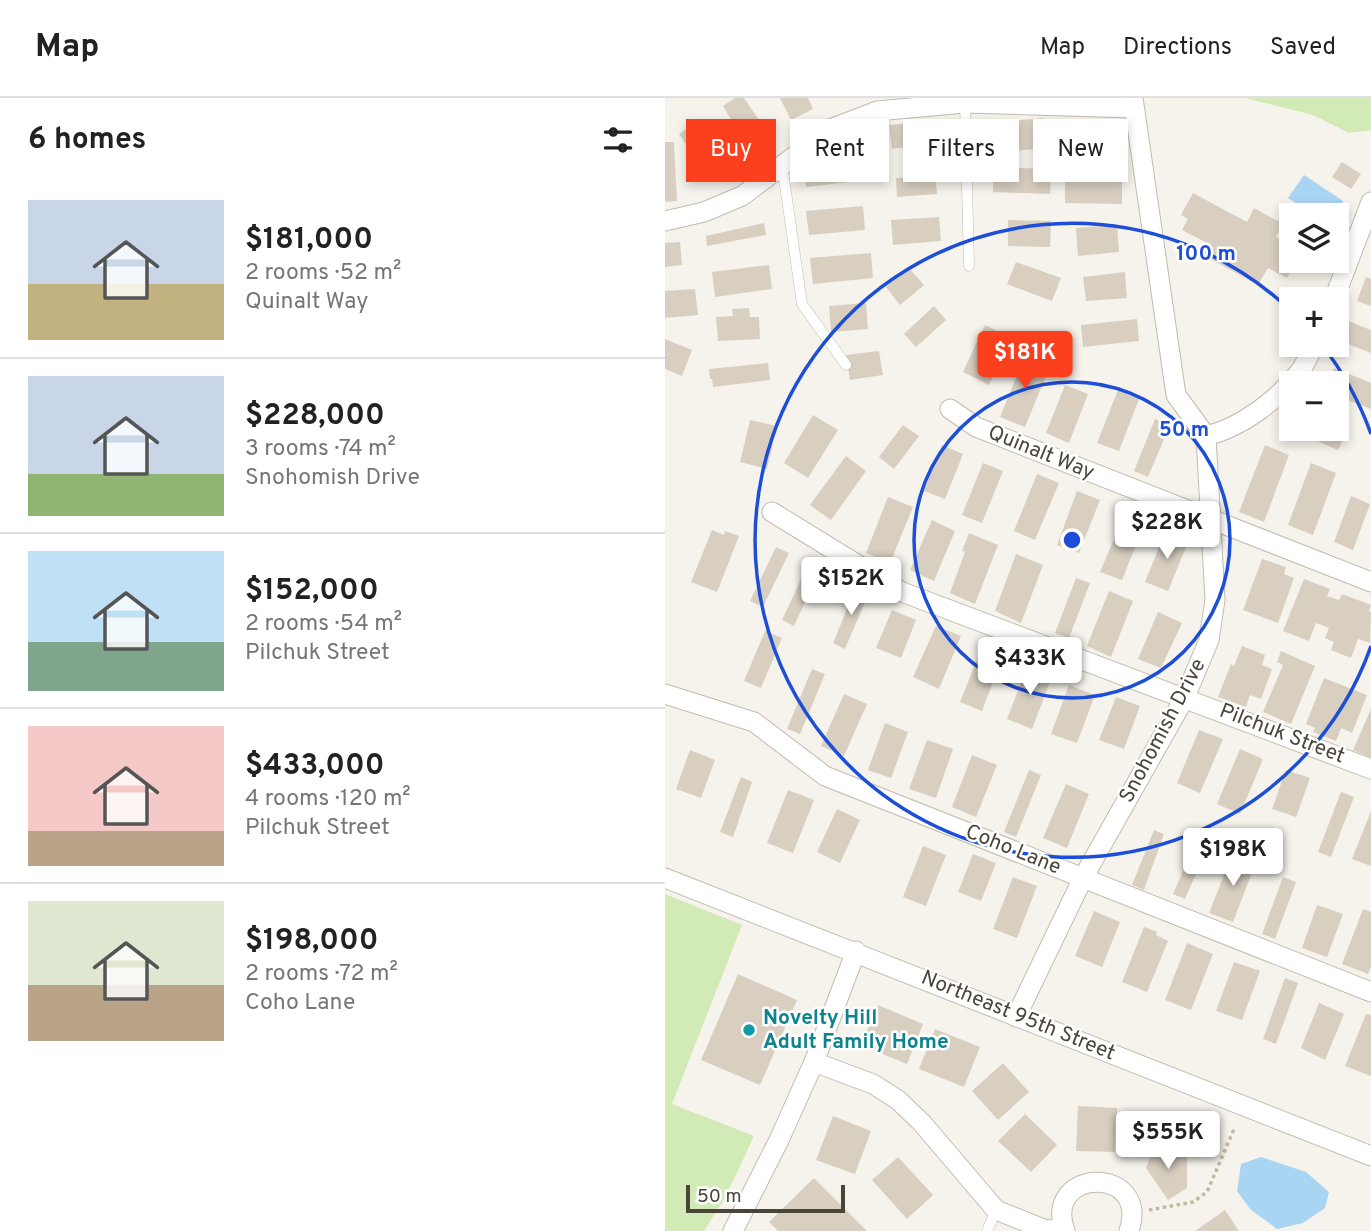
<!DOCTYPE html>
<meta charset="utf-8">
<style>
body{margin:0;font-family:Overpass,sans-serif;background:#f6f6f6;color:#222;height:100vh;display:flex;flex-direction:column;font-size:26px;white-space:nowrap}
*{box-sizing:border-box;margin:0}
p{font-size:23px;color:#767676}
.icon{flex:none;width:38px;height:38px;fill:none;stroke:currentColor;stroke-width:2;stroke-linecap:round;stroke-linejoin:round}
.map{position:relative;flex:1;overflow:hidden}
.panel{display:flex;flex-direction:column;background:#fff;width:665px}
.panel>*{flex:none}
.top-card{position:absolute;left:21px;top:21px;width:579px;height:63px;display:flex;gap:14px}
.tools{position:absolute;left:614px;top:105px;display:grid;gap:14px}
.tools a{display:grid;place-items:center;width:70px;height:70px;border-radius:0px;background:#fff;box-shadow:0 4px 10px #0003;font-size:35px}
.scale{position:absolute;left:21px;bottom:18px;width:159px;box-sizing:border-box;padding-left:7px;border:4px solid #4b4439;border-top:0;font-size:19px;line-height:24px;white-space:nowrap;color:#4b4439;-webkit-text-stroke:5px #fff;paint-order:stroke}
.price{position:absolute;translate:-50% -60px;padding:0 16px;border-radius:7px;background:#fff;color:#222;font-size:23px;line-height:46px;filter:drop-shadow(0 2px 4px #0008)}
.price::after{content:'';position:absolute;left:50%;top:42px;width:21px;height:16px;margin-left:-10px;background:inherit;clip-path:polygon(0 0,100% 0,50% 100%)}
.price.current{background:#fc3f1d;color:#fff}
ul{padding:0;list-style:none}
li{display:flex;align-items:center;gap:21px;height:175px;padding:0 28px}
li+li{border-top:2px solid #e0e0e0}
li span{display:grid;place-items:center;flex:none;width:196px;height:140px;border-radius:0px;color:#555}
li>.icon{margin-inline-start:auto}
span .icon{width:84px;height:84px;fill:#fffc;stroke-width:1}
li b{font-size:30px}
h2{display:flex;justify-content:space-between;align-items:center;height:84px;padding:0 28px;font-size:30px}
.chip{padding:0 24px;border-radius:0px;background:#fff;box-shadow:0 4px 10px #0003;font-size:24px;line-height:63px}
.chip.current{background:#fc3f1d;color:#fff}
header{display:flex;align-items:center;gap:42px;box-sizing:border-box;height:98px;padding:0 35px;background:#fff;border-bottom:2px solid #e0e0e0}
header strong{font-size:33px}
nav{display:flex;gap:38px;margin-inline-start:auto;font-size:24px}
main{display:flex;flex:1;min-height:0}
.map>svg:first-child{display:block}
</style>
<header>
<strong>Map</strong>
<nav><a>Map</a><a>Directions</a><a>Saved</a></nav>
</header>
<main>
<section class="panel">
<h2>6 homes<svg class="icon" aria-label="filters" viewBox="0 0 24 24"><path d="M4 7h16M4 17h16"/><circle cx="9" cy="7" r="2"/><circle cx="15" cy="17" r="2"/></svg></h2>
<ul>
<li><span style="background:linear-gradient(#c9d6e8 60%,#c2b280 0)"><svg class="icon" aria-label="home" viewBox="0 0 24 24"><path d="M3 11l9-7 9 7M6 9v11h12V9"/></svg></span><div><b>$181,000</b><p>2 rooms · 52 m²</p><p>Quinalt Way</p></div></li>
<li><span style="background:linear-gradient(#c9d6e8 70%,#8fb573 0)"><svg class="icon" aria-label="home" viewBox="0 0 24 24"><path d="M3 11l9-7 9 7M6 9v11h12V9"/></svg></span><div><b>$228,000</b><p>3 rooms · 74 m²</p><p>Snohomish Drive</p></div></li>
<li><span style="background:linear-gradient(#bfe0f5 65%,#7fa58c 0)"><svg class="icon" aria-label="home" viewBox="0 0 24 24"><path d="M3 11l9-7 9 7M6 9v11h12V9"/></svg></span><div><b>$152,000</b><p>2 rooms · 54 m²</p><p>Pilchuk Street</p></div></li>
<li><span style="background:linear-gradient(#f6c9c9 75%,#b9a48a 0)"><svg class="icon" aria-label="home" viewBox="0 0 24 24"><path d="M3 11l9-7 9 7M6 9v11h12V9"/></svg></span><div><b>$433,000</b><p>4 rooms · 120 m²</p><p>Pilchuk Street</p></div></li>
<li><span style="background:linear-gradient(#dfe7d0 60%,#b9a48a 0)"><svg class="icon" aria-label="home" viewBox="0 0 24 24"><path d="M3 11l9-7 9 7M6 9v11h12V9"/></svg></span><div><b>$198,000</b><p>2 rooms · 72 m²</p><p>Coho Lane</p></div></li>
</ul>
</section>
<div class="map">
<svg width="706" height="1133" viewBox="0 0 706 1133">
<rect width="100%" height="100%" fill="#f6f3ec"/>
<g fill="#d2eab5">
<polygon points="580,0 706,0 706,32 684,35 648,17"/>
<polygon points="0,796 77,827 7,1006 89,1038 60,1100 39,1133 0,1133"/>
</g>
<g fill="#a9d4f2">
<polygon points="639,77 678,103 668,117 649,117 623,100"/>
<polygon points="596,1059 641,1074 664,1094 660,1110 638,1125 612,1131 585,1111 572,1093 576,1066"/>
</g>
<g fill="#d8cfc1">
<polygon points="70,0 79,0 109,44 87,57 58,8"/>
<polygon points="115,0 143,0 148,11 126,22"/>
<polygon points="379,20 381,50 324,55 323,25"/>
<polygon points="34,22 66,69 46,82 14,36"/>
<polygon points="265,23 267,45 227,51 224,27"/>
<polygon points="451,31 452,58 392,60 391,33"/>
<polygon points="0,44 9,44 12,103 0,104"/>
<polygon points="198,58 201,82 141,89 139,64"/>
<polygon points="677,64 696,76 686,91 667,79"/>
<polygon points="329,69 386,71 385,96 328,94"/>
<polygon points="270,77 272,96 232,99 231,80"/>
<polygon points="400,80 457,80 457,106 400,105"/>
<polygon points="528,95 582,124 589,110 618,126 611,139 626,147 626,163 631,163 622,180 603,170 593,187 538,157 544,146 517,132 523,121 516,117"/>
<polygon points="198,108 200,132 144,137 141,113"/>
<polygon points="274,119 276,143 228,147 226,122"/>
<polygon points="343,122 386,123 385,149 343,148"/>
<polygon points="99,125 101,137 42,148 41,138"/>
<polygon points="452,127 454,154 413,158 411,130"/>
<polygon points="15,144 17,167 0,169 0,145"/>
<polygon points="206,155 208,180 148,186 145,160"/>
<polygon points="351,164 396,180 387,203 342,186"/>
<polygon points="104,167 107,191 50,199 47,174"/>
<polygon points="244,170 259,187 235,207 221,189"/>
<polygon points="460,174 462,200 421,203 418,179"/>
<polygon points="701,179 706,181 706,208 692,203"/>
<polygon points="30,191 33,217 0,220 0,193"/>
<polygon points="201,205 203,231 166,234 164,208"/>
<polygon points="269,208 281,222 251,249 239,236"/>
<polygon points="84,210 85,219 94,219 95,241 53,243 51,219 68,218 67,211"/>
<polygon points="472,221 474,243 418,249 416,227"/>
<polygon points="683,223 706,232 706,255 675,243"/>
<polygon points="320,227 346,240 324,287 298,274"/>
<polygon points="0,241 27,252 17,278 0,271"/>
<polygon points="214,253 218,277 185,282 181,257"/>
<polygon points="360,258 385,268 360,329 335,319"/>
<polygon points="103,265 105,282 48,289 47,281 45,281 44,271"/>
<polygon points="669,270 706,285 706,311 672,298 672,285 663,285"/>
<polygon points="400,287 423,296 404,345 381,335"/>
<polygon points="453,292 474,301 454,353 432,345"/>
<polygon points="148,317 173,332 143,380 119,365"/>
<polygon points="490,321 505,327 483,379 469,373"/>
<polygon points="85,322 112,328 102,371 75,364"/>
<polygon points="672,324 684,329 673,352 634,335 635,331 672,331"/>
<polygon points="238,327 254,338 229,371 214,359"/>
<polygon points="277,347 298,356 280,401 259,393"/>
<polygon points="600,347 624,357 599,424 574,414"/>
<polygon points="181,358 201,373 166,422 145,407"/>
<polygon points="318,365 338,373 317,425 297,417"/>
<polygon points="646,365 671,375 648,437 623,427"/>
<polygon points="372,376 394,385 370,442 349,433"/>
<polygon points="412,393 435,402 414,455 392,447"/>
<polygon points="686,398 705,406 688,452 669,444"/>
<polygon points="223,399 248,409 225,465 201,455"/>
<polygon points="267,422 290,433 269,483 245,472"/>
<polygon points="457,422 478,430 457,482 435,474"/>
<polygon points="47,432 59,437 60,433 74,438 52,494 26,484"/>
<polygon points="501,432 524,442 503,493 480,484"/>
<polygon points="304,435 333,447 310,506 285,495 300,454 297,453"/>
<polygon points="111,449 124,455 98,509 85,503"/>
<polygon points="351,456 378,467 356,525 330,513"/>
<polygon points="597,461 621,469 619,476 629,480 613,525 578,512"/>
<polygon points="144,464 156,470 129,528 117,522"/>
<polygon points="411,480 425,485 404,540 390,535"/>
<polygon points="639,481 665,491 662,498 674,502 677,496 706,507 704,513 706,514 705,545 693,541 686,560 666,552 669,544 660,540 664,530 651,525 644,543 618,533"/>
<polygon points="192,487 205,492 180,551 168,545"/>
<polygon points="444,493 468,503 446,559 422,548"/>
<polygon points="227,512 251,522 236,560 211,550"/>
<polygon points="493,514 517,525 496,570 473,561"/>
<polygon points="271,528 296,538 274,591 248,579"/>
<polygon points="100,533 117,540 96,590 79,583"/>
<polygon points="577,548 600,557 597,567 607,571 596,601 585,597 581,609 553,599 566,566 569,568"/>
<polygon points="316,552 337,560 317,613 295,604"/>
<polygon points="616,553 650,568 626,626 598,614 618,567 612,564"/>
<polygon points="363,566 388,576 367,631 342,621"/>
<polygon points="147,571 160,576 135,636 122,631"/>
<polygon points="659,580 702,597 687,635 676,630 671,643 648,634 650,630 641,626"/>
<polygon points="404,587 430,597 412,645 386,636"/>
<polygon points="179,596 202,606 179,658 156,648"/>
<polygon points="451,599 475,608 459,651 434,642"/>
<polygon points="706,611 706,660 688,652"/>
<polygon points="220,625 243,634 226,680 203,672"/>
<polygon points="534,632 558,641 535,695 512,685"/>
<polygon points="262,642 288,651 271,700 244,691"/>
<polygon points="575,651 598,661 575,716 552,706"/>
<polygon points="25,652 50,662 36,700 11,691"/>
<polygon points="307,657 332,667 311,719 287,709"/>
<polygon points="364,672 376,677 351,739 339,734"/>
<polygon points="621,672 645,680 631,719 607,711"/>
<polygon points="76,679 87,684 68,739 55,734"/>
<polygon points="401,686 424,696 402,750 378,740"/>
<polygon points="123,692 149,702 128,755 102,745"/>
<polygon points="676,694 689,699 666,759 653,754"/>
<polygon points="172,711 195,722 175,765 152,754"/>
<polygon points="706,713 706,768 687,761"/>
<polygon points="489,732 499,736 479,792 467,787"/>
<polygon points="533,738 545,743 520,801 508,796"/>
<polygon points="258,748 281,757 261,808 238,799"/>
<polygon points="568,755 591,764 568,824 544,815"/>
<polygon points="308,756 331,765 316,803 293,794"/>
<polygon points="348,779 372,788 352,840 328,831"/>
<polygon points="618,779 631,784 610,841 597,836"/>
<polygon points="652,807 678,816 662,859 637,850"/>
<polygon points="698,811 706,814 706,869 703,876 677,866"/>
<polygon points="429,813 455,824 437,869 410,858"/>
<polygon points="479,829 492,834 491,837 503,843 482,894 457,884"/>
<polygon points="522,845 548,856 526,912 500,902"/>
<polygon points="569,864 595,873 577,922 551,913"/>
<polygon points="73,876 132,902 95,987 36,962"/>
<polygon points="620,880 633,885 611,946 598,941"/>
<polygon points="654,905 679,916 660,962 636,950"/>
<polygon points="213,907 258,926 242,966 196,947"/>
<polygon points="701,916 706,917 706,978 680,968"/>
<polygon points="270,931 315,949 299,989 254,971"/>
<polygon points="338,965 364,994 333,1022 307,993"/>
<polygon points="413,1008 452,1010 450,1054 411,1053"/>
<polygon points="360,1016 392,1047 366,1074 333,1043"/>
<polygon points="168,1018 206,1033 190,1076 151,1062"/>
<polygon points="490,1046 522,1058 522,1090 503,1102 481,1070"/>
<polygon points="233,1059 268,1097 242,1121 207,1082"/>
<polygon points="149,1080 202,1133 113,1133 104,1124"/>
<polygon points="560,1112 574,1133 530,1133"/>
</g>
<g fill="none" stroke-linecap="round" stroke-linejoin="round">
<g stroke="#c2bbae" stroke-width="11">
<g id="service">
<polyline points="300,5 304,168"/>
<polyline points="117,66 137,206 181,267"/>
<polyline points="322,1133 331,1112"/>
</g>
</g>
<g stroke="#c2bbae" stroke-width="21">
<g id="minor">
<polyline points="0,123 39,114 77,98 165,31 212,13 300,5 469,10"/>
<polyline points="669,201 706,104"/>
<polyline points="285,311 311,329 706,484"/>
<path d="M541,338C576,330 614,301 636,272C641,264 645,255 649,247"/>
<polyline points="107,414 237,494 706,671"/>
<polyline points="0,596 89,624 160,678 706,894"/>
<polyline points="0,780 706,1058"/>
<polyline points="351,919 418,780 520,599 544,542 550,502 541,338 511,297 468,0"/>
<polyline points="149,964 208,986 233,1002 257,1025 331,1112 381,1132 399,1131"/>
<polyline points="68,1133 114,1042 149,964 191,853"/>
<path d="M400,1133C377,1069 486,1067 464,1133"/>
</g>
</g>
<polyline stroke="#c4b79f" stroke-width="3.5" stroke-dasharray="3.5 3.5" stroke-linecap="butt" points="484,1112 528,1104 542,1094 569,1031"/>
<use href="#service" stroke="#fff" stroke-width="10"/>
<use href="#minor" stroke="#fff" stroke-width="19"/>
</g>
<g fill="none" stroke="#1d4ed8" stroke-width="3.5">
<circle cx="407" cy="442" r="158"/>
<path d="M706 548A317 317 0 1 1 625 212M657 247A317 317 0 0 1 706 336"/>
</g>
<circle fill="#0f9aa8" stroke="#fff" stroke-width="2.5" cx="84" cy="932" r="7"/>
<g text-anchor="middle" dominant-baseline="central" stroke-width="5" stroke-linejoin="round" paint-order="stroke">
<g font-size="21" fill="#4b4439" stroke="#fff">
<text transform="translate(376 355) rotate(22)">Quinalt Way</text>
<text transform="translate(498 633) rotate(-62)">Snohomish Drive</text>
<text transform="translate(617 636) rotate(21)">Pilchuk Street</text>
<text transform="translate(348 752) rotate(22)">Coho Lane</text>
<text transform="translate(353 918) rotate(22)">Northeast 95th Street</text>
</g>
<g font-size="21" font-weight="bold" fill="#0d838f" stroke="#fff" text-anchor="start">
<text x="98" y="920">Novelty Hill<tspan x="98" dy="24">Adult Family Home</tspan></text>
</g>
</g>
<circle cx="407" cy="442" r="10" fill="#1d4ed8" stroke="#fff" stroke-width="3.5"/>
<g font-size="21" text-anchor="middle" font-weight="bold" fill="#1d4ed8" stroke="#fff" stroke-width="5" stroke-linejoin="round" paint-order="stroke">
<text x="541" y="162">100 m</text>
<text x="519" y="338">50 m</text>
</g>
</svg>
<div class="tools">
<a><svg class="icon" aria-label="layers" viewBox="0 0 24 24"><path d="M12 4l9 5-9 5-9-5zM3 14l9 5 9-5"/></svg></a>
<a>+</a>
<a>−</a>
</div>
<div class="scale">50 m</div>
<b class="price current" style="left:360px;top:293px">$181K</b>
<b class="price" style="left:502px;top:463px">$228K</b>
<b class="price" style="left:186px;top:519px">$152K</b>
<b class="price" style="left:365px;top:599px">$433K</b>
<b class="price" style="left:568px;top:790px">$198K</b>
<b class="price" style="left:503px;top:1073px">$555K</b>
<div class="top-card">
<a class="chip current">Buy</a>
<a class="chip">Rent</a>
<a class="chip">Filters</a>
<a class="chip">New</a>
</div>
</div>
</main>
